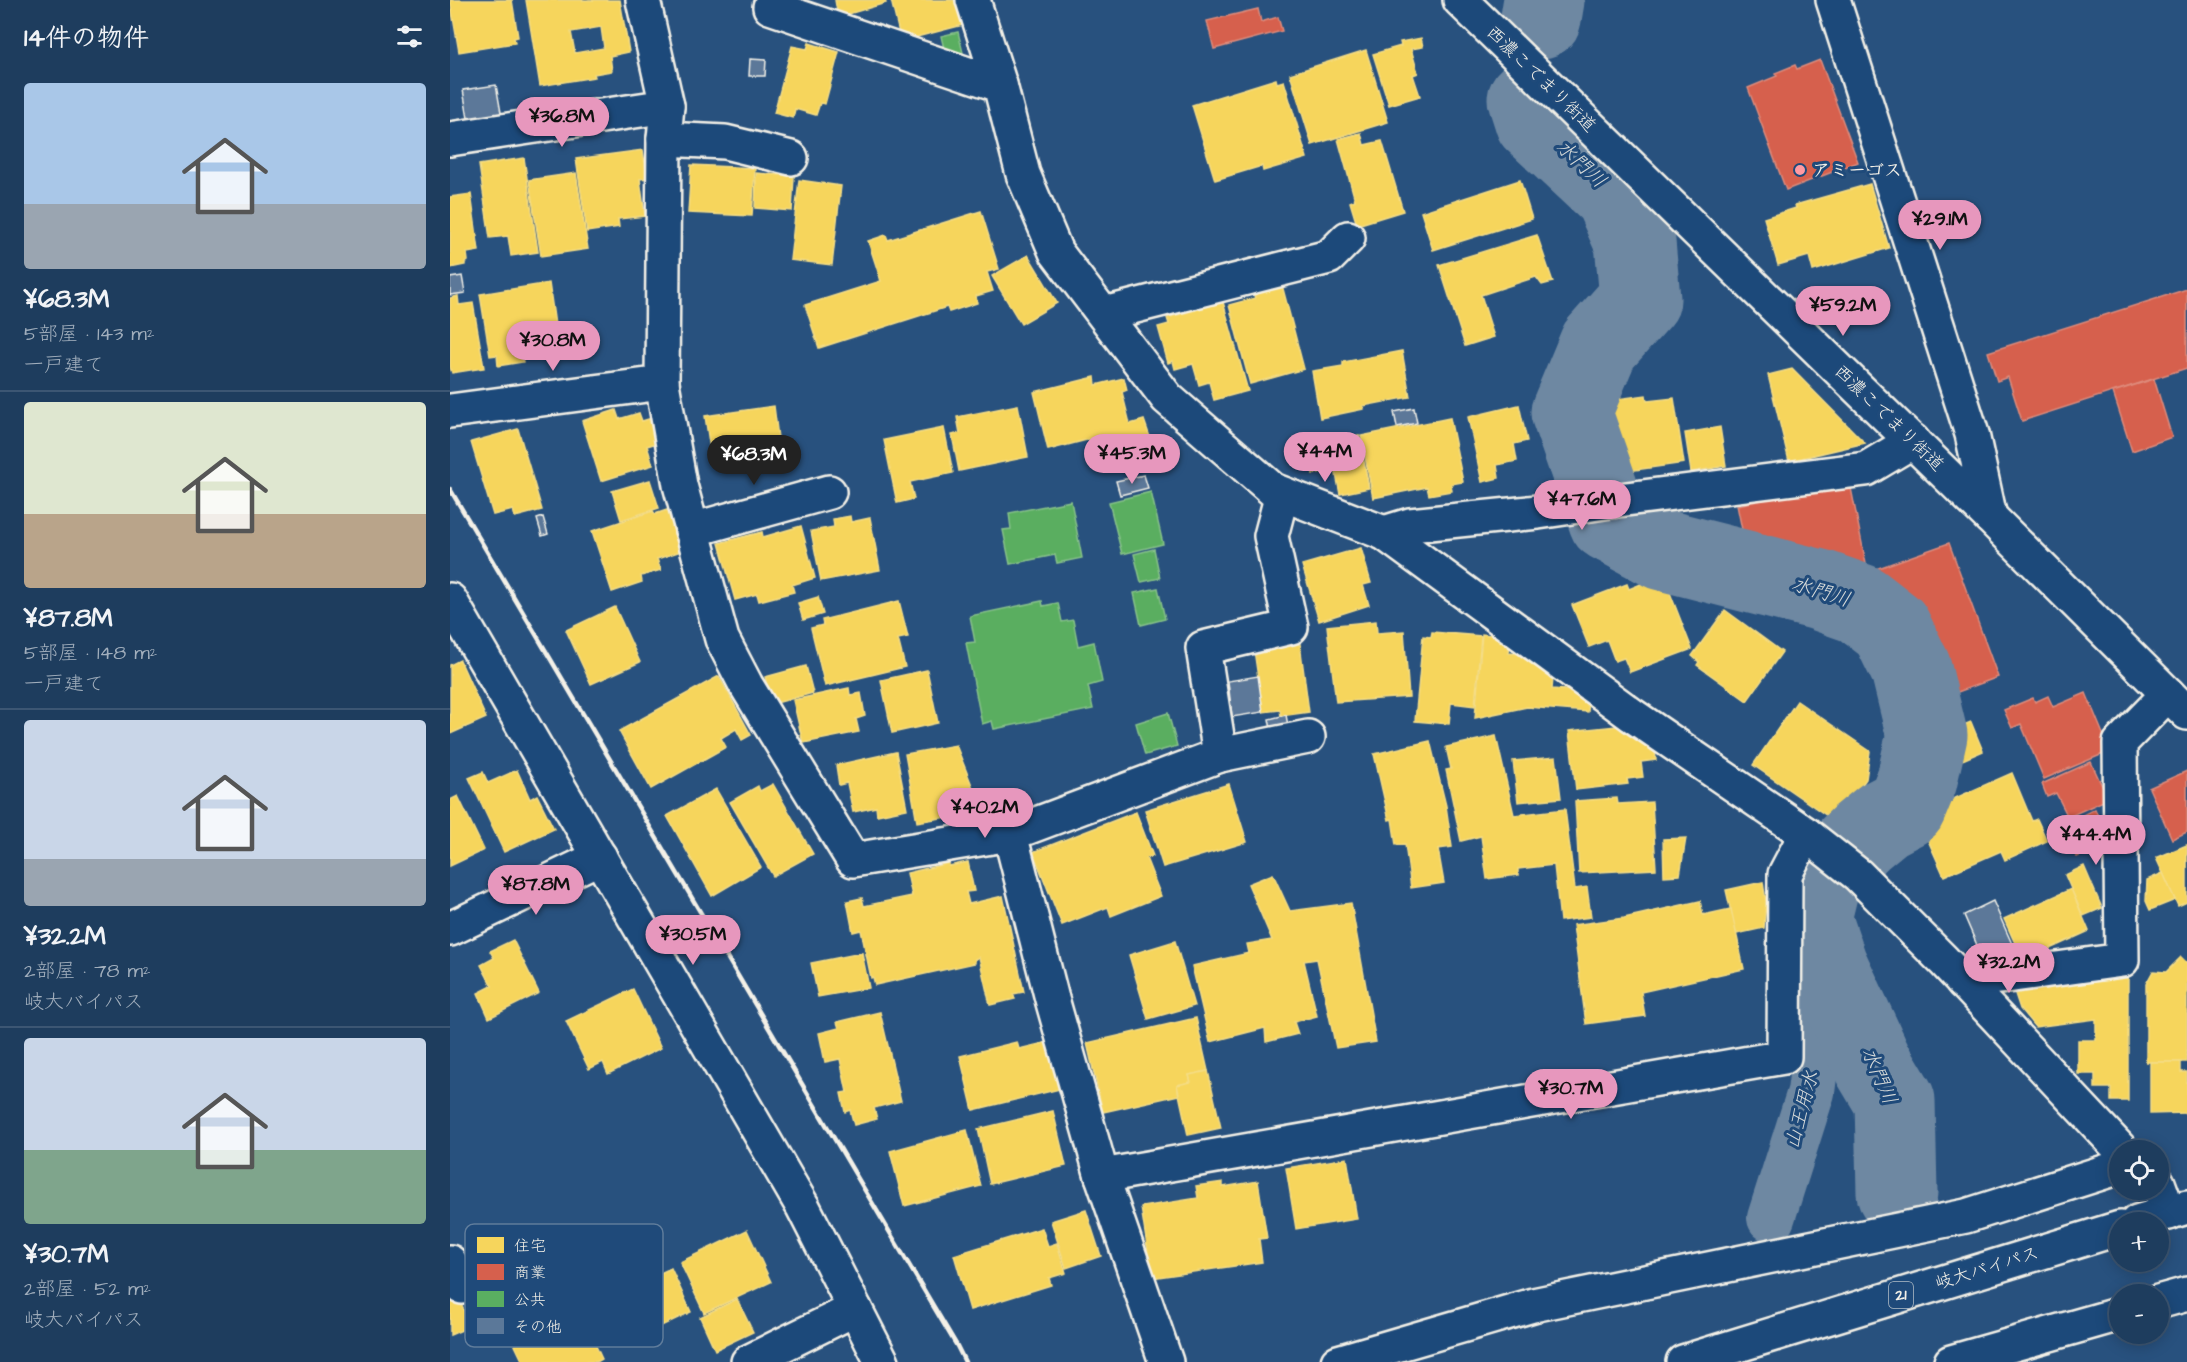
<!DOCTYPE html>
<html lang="ja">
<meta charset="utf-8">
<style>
body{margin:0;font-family:"Architects Daughter","Klee One",sans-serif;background:#2b4867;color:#f1f3f6;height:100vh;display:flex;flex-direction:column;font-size:22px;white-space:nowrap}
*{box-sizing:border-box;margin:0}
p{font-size:20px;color:#a1aebc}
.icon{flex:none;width:33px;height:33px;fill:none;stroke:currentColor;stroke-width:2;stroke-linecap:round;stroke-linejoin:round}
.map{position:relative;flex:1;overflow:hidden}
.sheet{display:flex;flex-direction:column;background:#1e3d5e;width:450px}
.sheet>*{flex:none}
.tools{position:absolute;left:1659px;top:1140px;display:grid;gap:12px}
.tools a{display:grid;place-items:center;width:60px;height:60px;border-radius:50%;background:#1e3d5e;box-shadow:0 3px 15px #0003,0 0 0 2px #3c5673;font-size:30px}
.price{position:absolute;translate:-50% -51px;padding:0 14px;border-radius:21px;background:#e797bd;color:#111;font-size:20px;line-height:39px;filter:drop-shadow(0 2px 3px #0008)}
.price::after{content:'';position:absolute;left:50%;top:36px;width:18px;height:14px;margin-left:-9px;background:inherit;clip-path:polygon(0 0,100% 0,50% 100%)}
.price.on{background:#222;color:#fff}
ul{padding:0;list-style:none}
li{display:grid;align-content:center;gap:12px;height:318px;padding:0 24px}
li+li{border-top:2px solid #3c5673}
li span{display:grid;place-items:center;height:186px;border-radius:6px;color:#555}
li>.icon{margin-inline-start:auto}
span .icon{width:108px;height:108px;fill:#fffc;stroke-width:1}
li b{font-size:26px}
h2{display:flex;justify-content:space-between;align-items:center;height:72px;padding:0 24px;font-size:26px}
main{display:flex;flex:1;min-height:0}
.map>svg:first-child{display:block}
</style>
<main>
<section class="sheet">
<h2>14件の物件<svg class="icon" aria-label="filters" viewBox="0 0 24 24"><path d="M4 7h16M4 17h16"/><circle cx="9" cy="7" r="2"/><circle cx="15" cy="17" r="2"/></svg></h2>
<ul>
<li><span style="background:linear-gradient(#a9c7e8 65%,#9aa5b1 0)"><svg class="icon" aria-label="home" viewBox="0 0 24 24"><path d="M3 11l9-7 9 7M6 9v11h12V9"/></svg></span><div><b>¥68.3M</b><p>5部屋 · 143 m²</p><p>一戸建て</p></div></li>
<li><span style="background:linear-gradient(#dfe7d0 60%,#b9a48a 0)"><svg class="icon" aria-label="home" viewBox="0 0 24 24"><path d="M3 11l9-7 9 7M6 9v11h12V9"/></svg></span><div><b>¥87.8M</b><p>5部屋 · 148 m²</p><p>一戸建て</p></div></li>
<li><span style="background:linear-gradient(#c9d6e8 75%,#9aa5b1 0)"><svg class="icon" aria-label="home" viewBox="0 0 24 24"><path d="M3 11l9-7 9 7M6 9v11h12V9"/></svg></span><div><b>¥32.2M</b><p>2部屋 · 78 m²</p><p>岐大バイパス</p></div></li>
<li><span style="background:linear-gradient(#c9d6e8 60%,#7fa58c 0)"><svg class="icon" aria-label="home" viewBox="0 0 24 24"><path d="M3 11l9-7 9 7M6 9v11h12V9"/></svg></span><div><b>¥30.7M</b><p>2部屋 · 52 m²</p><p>岐大バイパス</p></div></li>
</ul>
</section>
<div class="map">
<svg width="1737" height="1362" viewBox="0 0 1737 1362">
<rect width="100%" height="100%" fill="#28517e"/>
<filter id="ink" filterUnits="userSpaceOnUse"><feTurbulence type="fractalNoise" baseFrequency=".0167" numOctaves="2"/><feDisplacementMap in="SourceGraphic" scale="12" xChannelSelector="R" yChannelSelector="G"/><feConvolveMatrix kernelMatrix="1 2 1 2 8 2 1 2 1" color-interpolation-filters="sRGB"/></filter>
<g filter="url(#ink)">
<g fill="#f6d55c" stroke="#f5dd86" stroke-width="1.5" fill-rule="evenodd">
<polygon points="0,0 62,0 68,37 64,38 65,43 9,52"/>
<path d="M76,0H170L179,52L160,56L162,71L144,74L145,77L90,86ZM151,27L154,48L125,53L121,32Z"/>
<polygon points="385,0 435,0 436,3 388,17"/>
<polygon points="441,0 511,0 517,24 451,41"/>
<polygon points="971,38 973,47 961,49 968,73 963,75 970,96 939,105 923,54 951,46 950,42"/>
<polygon points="359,43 389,52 375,104 370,103 366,115 345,109 343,118 324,113 342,46 357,49"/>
<polygon points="916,50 938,122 862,145 840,74"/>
<polygon points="826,79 827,83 834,81 857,158 813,171 812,166 765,180 742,105"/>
<polygon points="911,133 914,145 932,141 953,211 907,225 900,202 905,200 888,139"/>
<polygon points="193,150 197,178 190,179 195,216 168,219 169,227 137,232 126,159"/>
<polygon points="74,158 88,252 61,256 58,236 40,238 29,165"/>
<polygon points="241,165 305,168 302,216 238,213"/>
<polygon points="126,173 138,249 91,256 79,180"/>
<polygon points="306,173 344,176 342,211 305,208"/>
<polygon points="349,180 391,186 382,265 340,260"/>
<polygon points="1070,180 1082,219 983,250 971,212"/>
<polygon points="1420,184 1439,248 1363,271 1359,256 1328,265 1314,218 1346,208 1345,205"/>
<polygon points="21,194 29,251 17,253 18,261 15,262 15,265 0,268 0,197"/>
<polygon points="531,211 549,269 537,272 543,291 526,296 527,303 499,312 497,307 369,348 355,305 431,281 418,241 436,235 438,240"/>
<polygon points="1087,235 1103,282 1092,285 1086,277 1031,295 1044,337 1015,346 989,265"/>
<polygon points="578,255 607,303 571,324 542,276"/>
<polygon points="99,283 108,346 71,351 73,362 48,366 47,355 40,356 30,294"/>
<polygon points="832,285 854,369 800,384 779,305 805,298 803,293"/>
<polygon points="8,296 9,305 23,303 34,368 2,373 0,367 0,298"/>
<polygon points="773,302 798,391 764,400 759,382 749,385 743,364 725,369 723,361 718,363 708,327 719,324 717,318"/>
<polygon points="952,351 960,397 913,406 914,409 870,418 862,371 893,366 893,362"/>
<polygon points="1342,369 1415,443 1339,461 1318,375"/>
<polygon points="645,377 646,385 674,378 677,390 672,392 680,424 694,420 701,440 662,452 656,435 598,450 584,392"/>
<polygon points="1196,395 1197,401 1224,398 1234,463 1157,474 1148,410 1154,409 1153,401"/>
<polygon points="568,405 578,457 509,471 502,435 510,433 507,417"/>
<polygon points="1069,405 1077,441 1064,444 1067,461 1047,465 1049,478 1032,482 1018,417"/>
<polygon points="324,406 330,454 262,463 255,416"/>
<polygon points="166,410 169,419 189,413 192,421 202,418 210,442 197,446 203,465 151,481 132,421"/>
<polygon points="1000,418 1013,482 1001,484 1002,491 979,495 977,487 923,498 911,436"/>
<polygon points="1270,427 1276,466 1241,472 1235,433"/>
<polygon points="494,428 503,473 460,482 464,499 447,503 434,440"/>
<polygon points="68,429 92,510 65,517 63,510 43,515 21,442"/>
<polygon points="909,436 919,488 890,494 885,469 863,474 858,446"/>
<polygon points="200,480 209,508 171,520 162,491"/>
<polygon points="217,510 231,551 207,559 211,570 191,576 192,582 162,592 142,531 203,511 205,514"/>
<polygon points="400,516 401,522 420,518 430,570 371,581 361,531 384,527 383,519"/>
<polygon points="351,526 365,578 342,585 344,592 309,601 307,594 285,600 269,543 312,532 313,537"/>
<polygon points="911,548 921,583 913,585 919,605 869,621 852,565"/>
<polygon points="1213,575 1242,649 1180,672 1174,658 1165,661 1157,640 1139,647 1122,605 1177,584 1179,589"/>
<polygon points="368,597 373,614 353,620 348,603"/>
<polygon points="449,601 458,637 448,639 455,667 375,686 361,628 373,625 372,620"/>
<polygon points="165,607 190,662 141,684 116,630"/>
<polygon points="1275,610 1332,652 1297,701 1247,665 1249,662 1242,656"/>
<polygon points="926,621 927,633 954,631 959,697 886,702 877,626"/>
<polygon points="1041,625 1060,638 1059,653 1084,655 1083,666 1104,668 1102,689 1139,692 1138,712 1077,707 1025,718 1032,634 1040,635"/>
<polygon points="982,632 1031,636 1025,706 1001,703 999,724 965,721 973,636 981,637"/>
<polygon points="850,644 859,712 831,716 830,710 813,712 804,650"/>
<polygon points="10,660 36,718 0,734 0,665"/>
<polygon points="356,666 363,693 322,704 315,677"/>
<polygon points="477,670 488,723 442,733 431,680"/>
<polygon points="269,676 301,735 292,740 286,729 271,738 276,747 201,789 169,731"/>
<polygon points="399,688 400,695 411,693 415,716 406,719 409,732 353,743 343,700"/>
<polygon points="1347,701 1420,751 1416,779 1386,822 1303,765"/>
<polygon points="1521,722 1533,751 1487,771 1475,741"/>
<polygon points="1186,724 1187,740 1204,738 1206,760 1191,762 1193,777 1177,779 1178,784 1126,790 1119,731"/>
<polygon points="1046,736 1064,815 1115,809 1125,889 1137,887 1141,917 1110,921 1104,865 1068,869 1068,875 1037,879 1031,836 1011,841 996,770 1001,769 996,747"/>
<polygon points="980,741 996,806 1002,847 988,849 994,883 961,888 955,844 946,845 942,819 939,820 924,754"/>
<polygon points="506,745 525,793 514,795 517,814 467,822 455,754"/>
<polygon points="446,752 457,809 427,815 426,807 403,812 397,783 389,785 386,765"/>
<polygon points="1106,757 1111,798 1068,802 1063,761"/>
<polygon points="67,770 80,799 87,795 104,829 54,852 19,778 33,772 38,783"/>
<polygon points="1562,773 1582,821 1587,819 1597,841 1555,860 1551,851 1494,876 1464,809 1498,793 1501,800"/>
<polygon points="323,784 363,854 323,876 280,802 308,786 310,791"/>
<polygon points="779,784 797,842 713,867 695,810"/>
<polygon points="266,789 311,867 262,896 217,816"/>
<polygon points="8,796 34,850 0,866 0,800"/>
<polygon points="1167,798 1168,804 1202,802 1206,869 1129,873 1125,801"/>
<polygon points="686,812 703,856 696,858 711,896 661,916 658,907 612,925 583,852"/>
<polygon points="1236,838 1230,875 1214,876 1213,839"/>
<polygon points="1737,845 1737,902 1728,906 1706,858"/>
<polygon points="518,862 524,891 516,892 519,904 553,896 574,992 563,994 565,999 540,1005 529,957 525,959 525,963 425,985 423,977 421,978 411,930 403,932 397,901 412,898 414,906 462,896 457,873 499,863 499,866"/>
<polygon points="1634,866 1652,908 1633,916 1615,875"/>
<polygon points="1713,873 1725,900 1700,910 1696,901 1697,880"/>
<polygon points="823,874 840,911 901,903 926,1042 886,1048 867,959 854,961 867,1016 844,1022 848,1034 816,1042 815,1028 760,1042 742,966 799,953 797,944 822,940 798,884"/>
<polygon points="1313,882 1316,902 1314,928 1286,934 1276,890"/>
<polygon points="1621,889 1639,931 1573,961 1554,919"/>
<polygon points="1250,901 1253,915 1281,909 1294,969 1191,992 1195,1016 1136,1024 1123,925 1174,918"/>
<polygon points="63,940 89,993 39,1018 28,993 42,986 31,965 44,958 40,951"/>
<polygon points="725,941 744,1006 698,1019 679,955"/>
<polygon points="412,953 419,988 368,997 361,963"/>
<polygon points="1731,957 1737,963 1737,1062 1696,1062 1696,984 1703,971 1716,972"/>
<polygon points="1678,970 1678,1101 1661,1101 1661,1088 1645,1088 1645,1074 1628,1074 1628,1040 1646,1040 1646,1019 1585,1027 1570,1009 1562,985"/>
<polygon points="183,989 211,1048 158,1074 153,1062 139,1069 116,1021"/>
<polygon points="430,1012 451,1101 424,1108 427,1119 404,1125 400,1110 395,1112 391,1093 397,1092 390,1059 375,1062 369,1033 389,1028 387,1022"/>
<polygon points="746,1018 758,1071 739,1075 741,1082 727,1085 729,1095 653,1112 637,1043"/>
<polygon points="603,1041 614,1088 523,1110 510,1056 567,1042 569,1049"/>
<polygon points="1700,1062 1731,1062 1731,1072 1737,1072 1737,1113 1700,1114"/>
<polygon points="758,1071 771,1128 738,1135 727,1085 741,1082 739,1075"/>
<polygon points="603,1111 616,1166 540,1184 528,1129"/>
<polygon points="517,1130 531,1186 454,1206 440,1151"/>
<polygon points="897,1158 907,1219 846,1229 836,1168"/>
<polygon points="808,1181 817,1238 809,1239 812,1262 702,1278 691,1207 748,1198 746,1186 773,1182 773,1187"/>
<polygon points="636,1210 651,1256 616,1268 601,1221"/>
<polygon points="592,1228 598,1246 607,1243 616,1273 599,1278 601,1285 520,1310 504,1255"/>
<polygon points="297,1230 321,1282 254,1313 230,1262"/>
<polygon points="221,1268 241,1312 173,1344 152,1300"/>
<polygon points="0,1280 21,1326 0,1335"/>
<polygon points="287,1299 303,1332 265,1350 250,1317"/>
<polygon points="129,1310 152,1359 147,1362 73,1362 63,1341"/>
</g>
<g fill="#d6604d" stroke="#df8c7c" stroke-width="1.5">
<polygon points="808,9 811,22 828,17 832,31 764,49 757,21"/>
<polygon points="1370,60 1408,162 1336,190 1298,88 1327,76 1325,73 1345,65 1347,69"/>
<polygon points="1737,289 1737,368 1572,421 1558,377 1547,381 1538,352"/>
<polygon points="1704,379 1722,437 1682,451 1663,392"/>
<polygon points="1400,483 1417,569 1358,580 1296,549 1287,505"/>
<polygon points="1499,543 1548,677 1470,706 1420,571"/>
<polygon points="1636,693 1660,751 1594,779 1571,724 1562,728 1554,710 1583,698 1585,702 1598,696 1603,707"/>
<polygon points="1641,762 1658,799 1618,817 1606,793 1597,797 1592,784"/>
<polygon points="1737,771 1737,832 1722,839 1699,788"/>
<polygon points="1645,809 1660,843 1627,857 1612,825"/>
</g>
<g fill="#5aae61" stroke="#88c28a" stroke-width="1.5">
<polygon points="508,32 513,53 496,57 491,36"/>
<polygon points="701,492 713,544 672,554 659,502"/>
<polygon points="621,501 632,558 607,563 605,555 560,564 553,530 561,529 559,513"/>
<polygon points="704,549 710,578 691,582 684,554"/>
<polygon points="708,588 715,619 691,625 684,593"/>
<polygon points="592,601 593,606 608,603 612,622 623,620 628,646 644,642 652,682 638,686 643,709 544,729 542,721 532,724 516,643 525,642 520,616"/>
<polygon points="718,713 727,746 695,755 686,723"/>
</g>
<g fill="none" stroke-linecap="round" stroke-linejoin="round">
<polyline stroke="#6e88a2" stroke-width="48" points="1321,1218 1361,1092 1377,965"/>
<g stroke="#6e88a2" stroke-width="81">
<polyline points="1091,18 1094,0"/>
<polyline points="1078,99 1085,121 1164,195 1185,242 1190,299 1149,345 1121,412 1159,521 1213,550 1370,590 1410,604 1441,628 1461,669 1477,735 1467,780 1456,807 1433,819 1410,838 1371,877 1361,918 1377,965 1423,1064 1445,1101 1447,1193"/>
</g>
</g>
<g fill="#5b7899" stroke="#f4f1e8" stroke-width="1.5">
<polygon points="300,59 316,60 315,76 299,76"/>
<polygon points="46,85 52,118 19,124 13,90"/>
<polygon points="12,276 15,293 0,295 0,278"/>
<polygon points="964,408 967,423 947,427 944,412"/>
<polygon points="694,475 698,488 670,495 666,481"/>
<polygon points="93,517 98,534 92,536 87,519"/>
<polygon points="808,676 813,712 782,717 778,681"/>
<polygon points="836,715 838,726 821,729 819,719"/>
<polygon points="1543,901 1566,953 1536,966 1514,915"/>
</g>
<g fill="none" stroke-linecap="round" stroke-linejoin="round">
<g stroke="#f4f1e8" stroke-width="38">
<g id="minor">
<polyline points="193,0 217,106 214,139 212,383 230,485 272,639 296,685 403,860 560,834"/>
<polyline points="523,0 550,85 573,174 606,252 717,398 823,490 934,533 1182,715 1356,834 1408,875 1494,961 1671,1150"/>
<polyline points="1383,0 1522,434 1540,517"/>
<polyline points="320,7 550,85"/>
<polyline points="0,139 217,106"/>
<polyline points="214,139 275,142 341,158"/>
<polyline points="654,314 879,257 898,238"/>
<polyline points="0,411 212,383"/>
<polyline points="242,530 379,492"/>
<polyline points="934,533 960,525 1088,512 1168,500 1416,469 1463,441"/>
<polyline points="0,600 353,1207 432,1362"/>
<polyline points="770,755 858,737"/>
<polyline points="0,929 150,857"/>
<polyline points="1513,982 1672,960 1670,743 1718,694"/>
<polyline points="652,1176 1334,1057 1335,874 1356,834"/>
<polyline points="1708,1183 1719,1213"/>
<polyline points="0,1262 12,1287"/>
<polyline points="298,1362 405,1309"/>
<polyline points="716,1362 652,1176 602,999 560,834 770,755 753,648 841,627 821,536 832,494"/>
<polyline points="888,1362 1083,1305 1516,1216 1670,1167"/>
</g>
</g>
<g stroke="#f4f1e8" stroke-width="38">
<polyline id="tertiary" points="1010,0 1540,517 1737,713"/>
</g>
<g stroke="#f4f1e8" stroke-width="38">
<g id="trunk">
<polyline points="1687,1222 1737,1207"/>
<polyline points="1708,1302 1737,1294"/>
<polyline points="1233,1362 1670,1228"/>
<polyline points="1501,1362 1670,1314"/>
</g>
</g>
<use href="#minor" stroke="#1f4a7a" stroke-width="33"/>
<use href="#tertiary" stroke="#1f4a7a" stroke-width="33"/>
<use href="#trunk" stroke="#1f4a7a" stroke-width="33"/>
<polyline stroke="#f4f1e8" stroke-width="4.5" points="0,489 507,1346 515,1362"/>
</g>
</g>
<circle fill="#ff9aa2" stroke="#1f4a7a" stroke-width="2" cx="1350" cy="170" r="6"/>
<g text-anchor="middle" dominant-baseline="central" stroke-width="6" stroke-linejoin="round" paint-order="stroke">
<rect fill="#1f4a7a" stroke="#b4bfc7" stroke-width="1.5" x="1439" y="1282" width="24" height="26" rx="4.5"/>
<g font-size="16" font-weight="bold" fill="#f4f1e8">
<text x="1451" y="1295">21</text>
</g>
<g font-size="18" fill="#f4f1e8" stroke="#1f4a7a">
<text transform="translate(1091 79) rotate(44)">西濃こでまり街道</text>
<text transform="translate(1439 418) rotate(44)">西濃こでまり街道</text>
<text transform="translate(1537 1268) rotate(-17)">岐大バイパス</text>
</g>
<g font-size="18" font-weight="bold" fill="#f4f1e8" stroke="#1f4a7a" text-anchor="start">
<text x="1362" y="170">アミーゴス</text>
</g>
<g font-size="20" font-style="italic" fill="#d9dcda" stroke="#1f4a7a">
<text transform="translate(1131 164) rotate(43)">水門川</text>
<text transform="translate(1371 592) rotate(17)">水門川</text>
<text transform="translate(1429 1076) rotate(67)">水門川</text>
<text transform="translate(1352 1110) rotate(-75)">山王用水</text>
</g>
</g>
<rect x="15" y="1224" width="198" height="123" rx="9" fill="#1f4a7a" stroke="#5f7c9b" stroke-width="1.5"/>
<rect x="27" y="1237" width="27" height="16" fill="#f6d55c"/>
<rect x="27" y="1264" width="27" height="16" fill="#d6604d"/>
<rect x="27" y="1291" width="27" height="16" fill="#5aae61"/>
<rect x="27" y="1318" width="27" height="16" fill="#5b7899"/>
<g font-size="16" fill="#f4f1e8">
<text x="64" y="1251">住宅</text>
<text x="64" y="1278">商業</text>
<text x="64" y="1305">公共</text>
<text x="64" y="1332">その他</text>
</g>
</svg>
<div class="tools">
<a><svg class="icon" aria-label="locate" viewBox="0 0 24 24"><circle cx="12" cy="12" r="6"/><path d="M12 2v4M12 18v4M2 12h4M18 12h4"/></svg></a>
<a>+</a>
<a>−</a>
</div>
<b class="price" style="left:112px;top:148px">¥36.8M</b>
<b class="price" style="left:1490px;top:251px">¥29.1M</b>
<b class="price" style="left:1393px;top:337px">¥59.2M</b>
<b class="price" style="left:103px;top:372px">¥30.8M</b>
<b class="price" style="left:875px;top:483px">¥44M</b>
<b class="price" style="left:682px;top:485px">¥45.3M</b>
<b class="price on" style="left:304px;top:486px">¥68.3M</b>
<b class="price" style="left:1132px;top:531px">¥47.6M</b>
<b class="price" style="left:535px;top:839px">¥40.2M</b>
<b class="price" style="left:1646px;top:866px">¥44.4M</b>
<b class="price" style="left:86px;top:916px">¥87.8M</b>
<b class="price" style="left:243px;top:966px">¥30.5M</b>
<b class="price" style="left:1559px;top:994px">¥32.2M</b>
<b class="price" style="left:1121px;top:1120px">¥30.7M</b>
</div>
</main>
